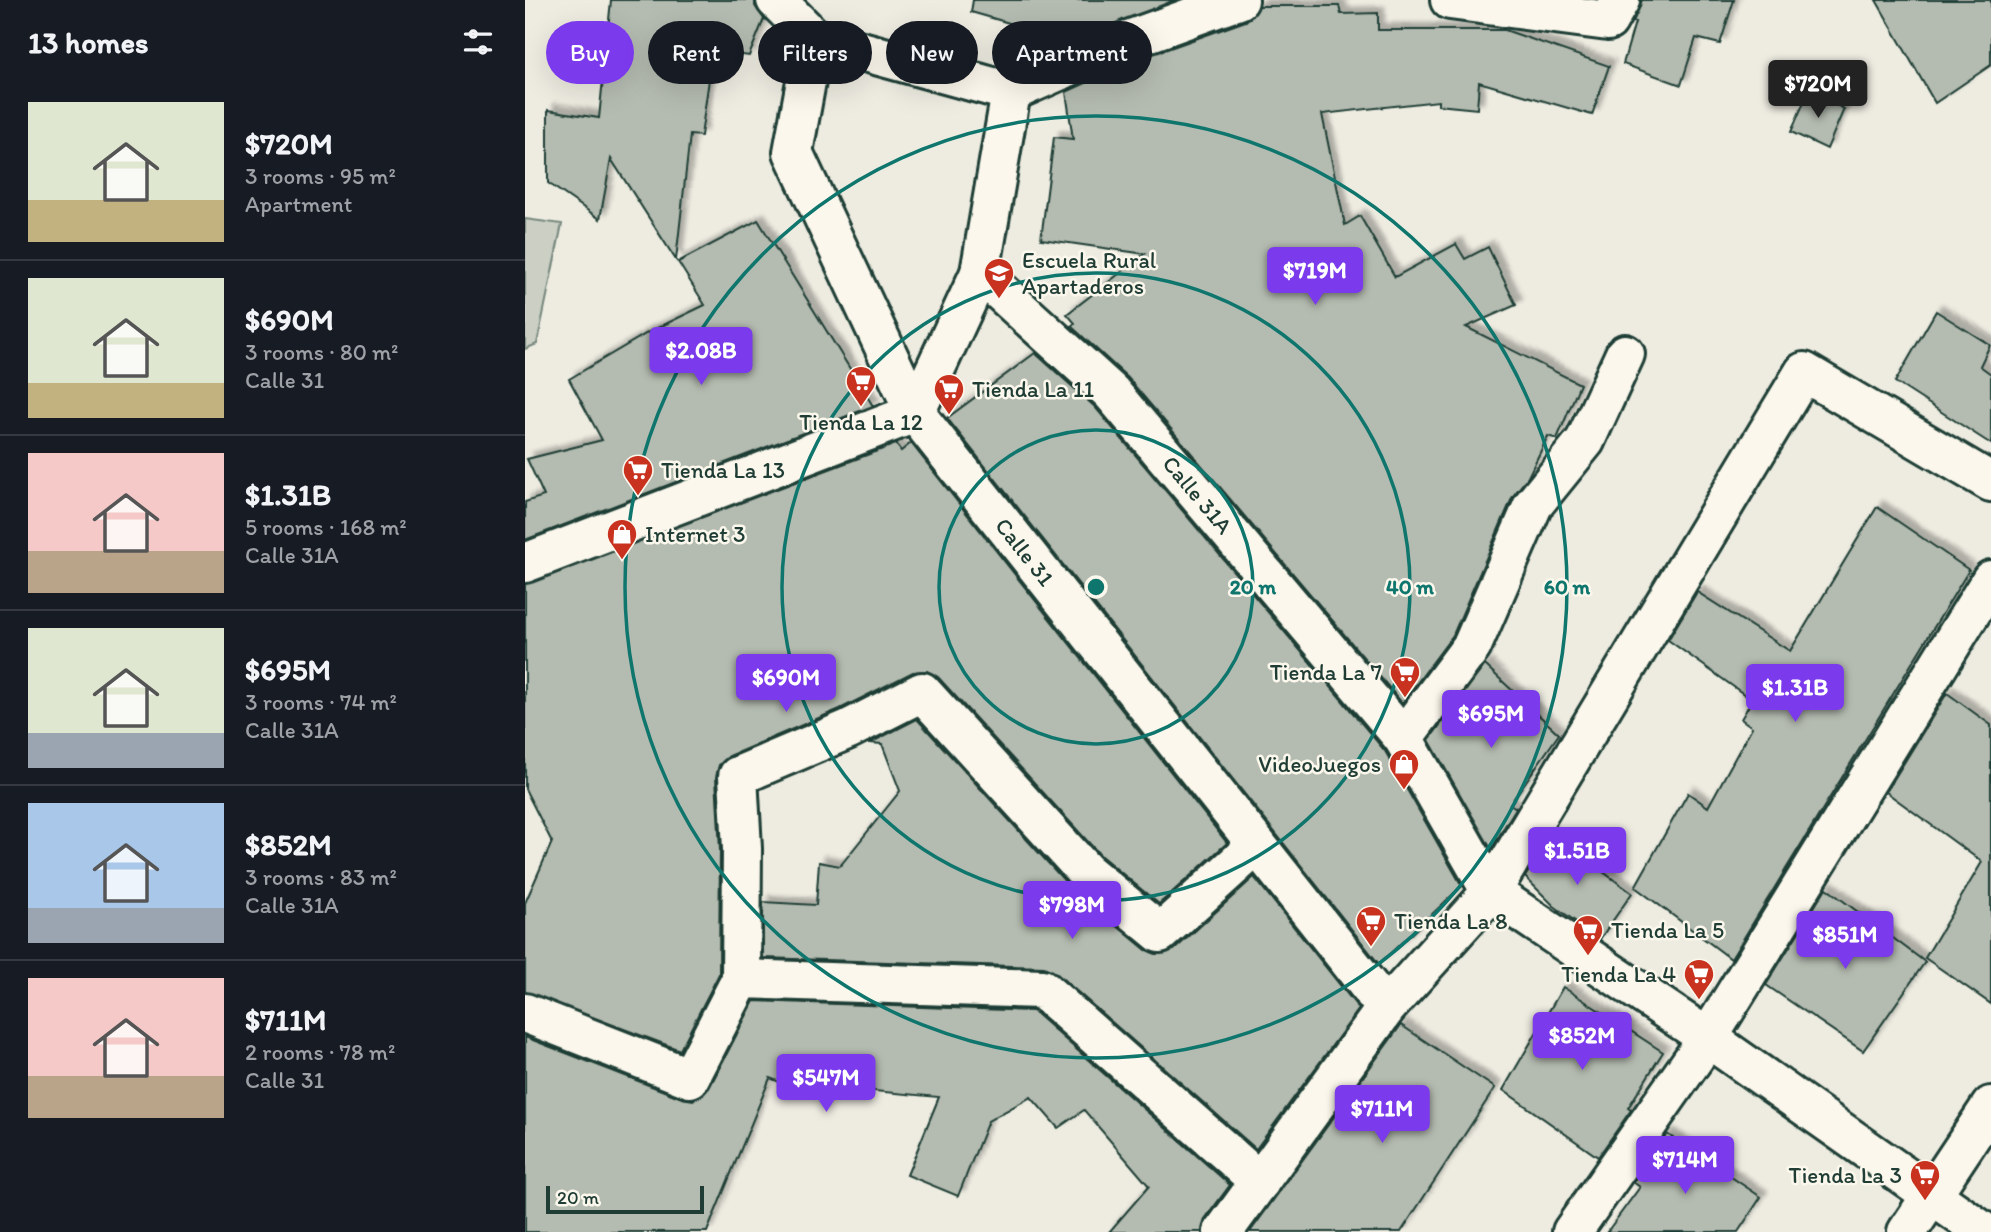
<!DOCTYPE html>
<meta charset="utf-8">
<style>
body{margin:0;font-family:Itim,sans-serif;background:#242831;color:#f1f3f6;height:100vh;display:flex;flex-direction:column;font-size:26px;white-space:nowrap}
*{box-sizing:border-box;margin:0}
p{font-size:23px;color:#9ea1a6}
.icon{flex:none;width:38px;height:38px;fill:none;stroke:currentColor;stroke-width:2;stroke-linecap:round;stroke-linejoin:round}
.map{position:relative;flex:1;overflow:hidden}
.side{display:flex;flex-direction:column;background:#171b24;width:525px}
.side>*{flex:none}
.banner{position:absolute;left:21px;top:21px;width:665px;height:63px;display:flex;gap:14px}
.scale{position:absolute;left:21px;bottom:18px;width:158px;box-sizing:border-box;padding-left:7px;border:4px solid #1f3d34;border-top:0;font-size:19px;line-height:24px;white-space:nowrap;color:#1f3d34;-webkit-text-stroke:5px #fbf7ec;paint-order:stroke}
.price{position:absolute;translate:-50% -60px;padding:0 16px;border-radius:7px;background:#7c3aed;color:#fff;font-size:23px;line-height:46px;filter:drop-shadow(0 2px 4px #0008)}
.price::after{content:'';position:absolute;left:50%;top:42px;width:21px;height:16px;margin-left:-10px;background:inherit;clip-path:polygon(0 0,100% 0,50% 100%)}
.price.current{background:#222;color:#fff}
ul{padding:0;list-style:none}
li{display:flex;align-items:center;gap:21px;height:175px;padding:0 28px}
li+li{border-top:2px solid #363941}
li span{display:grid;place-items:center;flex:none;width:196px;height:140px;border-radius:0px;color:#555}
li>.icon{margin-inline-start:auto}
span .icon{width:84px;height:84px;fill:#fffc;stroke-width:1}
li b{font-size:30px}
h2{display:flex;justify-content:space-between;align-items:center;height:84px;padding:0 28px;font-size:30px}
.pill{padding:0 24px;border-radius:32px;background:#171b24;box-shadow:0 7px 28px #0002;font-size:24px;line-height:63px}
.pill.current{background:#7c3aed;color:#fff}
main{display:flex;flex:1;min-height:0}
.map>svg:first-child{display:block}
</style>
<main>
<section class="side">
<h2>13 homes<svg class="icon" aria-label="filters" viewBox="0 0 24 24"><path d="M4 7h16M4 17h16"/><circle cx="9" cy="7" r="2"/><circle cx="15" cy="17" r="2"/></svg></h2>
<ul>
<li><span style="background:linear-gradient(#dfe7d0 70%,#c2b280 0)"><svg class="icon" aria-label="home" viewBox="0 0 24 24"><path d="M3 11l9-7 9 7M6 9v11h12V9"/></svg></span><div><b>$720M</b><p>3 rooms · 95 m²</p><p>Apartment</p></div></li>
<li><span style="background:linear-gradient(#dfe7d0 75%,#c2b280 0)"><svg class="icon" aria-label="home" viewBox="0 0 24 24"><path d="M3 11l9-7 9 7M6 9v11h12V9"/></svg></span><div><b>$690M</b><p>3 rooms · 80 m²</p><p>Calle 31</p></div></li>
<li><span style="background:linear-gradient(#f6c9c9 70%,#b9a48a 0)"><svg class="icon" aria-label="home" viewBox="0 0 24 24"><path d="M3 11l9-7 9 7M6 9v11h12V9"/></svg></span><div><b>$1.31B</b><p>5 rooms · 168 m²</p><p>Calle 31A</p></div></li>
<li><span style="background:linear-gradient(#dfe7d0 75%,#9aa5b1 0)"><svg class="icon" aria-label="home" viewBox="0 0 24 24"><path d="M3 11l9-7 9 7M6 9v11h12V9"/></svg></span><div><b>$695M</b><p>3 rooms · 74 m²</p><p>Calle 31A</p></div></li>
<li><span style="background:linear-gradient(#a9c7e8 75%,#9aa5b1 0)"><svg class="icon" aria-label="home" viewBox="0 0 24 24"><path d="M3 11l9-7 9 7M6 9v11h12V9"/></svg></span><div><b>$852M</b><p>3 rooms · 83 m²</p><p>Calle 31A</p></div></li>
<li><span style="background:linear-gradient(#f6c9c9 70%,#b9a48a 0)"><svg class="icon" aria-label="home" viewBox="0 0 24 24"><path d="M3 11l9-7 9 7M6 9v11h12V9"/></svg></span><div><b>$711M</b><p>2 rooms · 78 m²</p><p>Calle 31</p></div></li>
</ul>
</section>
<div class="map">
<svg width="1466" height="1232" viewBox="0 0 1466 1232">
<defs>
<filter id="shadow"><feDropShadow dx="6" dy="-6" stdDeviation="2" flood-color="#0004"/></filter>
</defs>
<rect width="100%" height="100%" fill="#eeece1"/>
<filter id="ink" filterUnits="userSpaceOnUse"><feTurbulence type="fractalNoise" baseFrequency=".0143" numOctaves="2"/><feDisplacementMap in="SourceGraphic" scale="14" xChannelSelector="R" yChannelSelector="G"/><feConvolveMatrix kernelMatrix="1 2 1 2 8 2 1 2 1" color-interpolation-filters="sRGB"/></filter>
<g filter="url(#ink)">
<polygon fill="#cbcfc4" stroke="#75867c" stroke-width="2" points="0,219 37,224 12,344 0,349"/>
<g fill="#b4bbb0" stroke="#1f3d34" stroke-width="2" filter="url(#shadow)">
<polygon points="86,0 230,0 230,6 239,19 224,56 188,51 176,136 165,135 151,260 86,159 75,219 23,183 23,110 74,118"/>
<polygon points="448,0 650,0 535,47 533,37 446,12"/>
<polygon points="1117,0 1209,0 1195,44 1171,38 1156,85 1098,64 1110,22 1108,22"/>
<polygon points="1351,0 1466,0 1466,65 1410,103"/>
<polygon points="734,6 814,6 816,14 853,13 853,30 980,30 1084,66 1067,115 954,82 952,109 913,105 913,101 797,114 820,225 835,216 870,277 931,244 940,259 963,247 991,305 941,327 1055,384 1032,439 1023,436 1003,477 988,496 928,635 877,703 603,378 546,326 550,323 542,314 620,254 516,239 529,137 548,139 541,92 614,59 721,21"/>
<polygon points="1284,90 1319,109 1302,149 1266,132"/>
<polygon points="233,220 348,406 0,540 0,502 19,496 2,459 77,440 44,379 124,332 180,305 153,262"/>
<polygon points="1411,311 1465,345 1455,366 1466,374 1466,444 1370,382"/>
<polygon points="510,353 570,407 860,751 937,886 854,964 422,418"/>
<polygon points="386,443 702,843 634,904 576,856 413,677 402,671 388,672 315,709 204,756 194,765 191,777 195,850 194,974 155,1050 0,992 0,903 27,842 0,789 0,584 371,444 376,451"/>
<polygon points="1352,507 1444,570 1206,959 1110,887 1163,793 1183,807 1227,727 1216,719 1227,700 1143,640 1172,592 1265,651"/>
<polygon points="960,665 1034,734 985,804 991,808 966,849 904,740"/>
<polygon points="1422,693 1466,725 1466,1004 1400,958 1457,862 1361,792"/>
<polygon points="392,719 545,887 621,950 631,954 649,950 729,877 834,1009 731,1149 531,973 519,967 238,958 238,902 291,905 294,862 315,866 375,791 357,744 345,743"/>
<polygon points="1026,834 1107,893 1075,939 1029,906 1000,877"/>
<polygon points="1301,888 1400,962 1338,1051 1241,985"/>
<polygon points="1038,987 1138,1052 1103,1108 1106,1110 1073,1157 978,1090"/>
<polygon points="229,1001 508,1011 705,1185 680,1219 677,1232 584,1232 624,1186 559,1110 533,1128 506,1097 463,1121 433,1196 382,1175 414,1097 295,1086 291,1097 245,1078 182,1232 0,1232 0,1037 157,1098 168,1100 184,1088"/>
<polygon points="876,1025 970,1088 876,1232 725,1232"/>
<polygon points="1142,1134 1236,1197 1213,1232 1082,1232 1115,1187 1108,1182"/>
</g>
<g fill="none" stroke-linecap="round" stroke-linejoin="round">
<g stroke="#1f3d34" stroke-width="44">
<g id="street">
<polyline points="251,0 289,38 486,92 606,39 714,0"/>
<polyline points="925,0 1083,21 1095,0"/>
<path id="s1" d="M289,38L268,152L390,413L861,1008"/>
<path id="s2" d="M486,92L455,273L586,392L878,738L966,892L1183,1038L1459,1232"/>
<polyline points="0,563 390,413 455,273"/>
<polyline points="878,738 947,646 1008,505 1060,441 1100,354"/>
<polyline points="216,979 217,849 213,776 324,729 397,692 561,872 635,933 732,845"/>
<polyline points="0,1013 165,1078 216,979 517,989 735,1182"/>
<polyline points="698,1232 861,1008 966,892 1279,372 1466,482"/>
<polyline points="1047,1232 1183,1038 1466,580"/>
<polyline points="1382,1232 1466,1106"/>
</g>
</g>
<use href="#street" stroke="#fbf7ec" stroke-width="38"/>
</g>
</g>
<g fill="none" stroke="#0f766e" stroke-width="3.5">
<circle cx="571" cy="587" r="157"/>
<circle cx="571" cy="587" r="314"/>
<circle cx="571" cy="587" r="471"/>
</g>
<defs>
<g id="school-pin" transform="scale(1.575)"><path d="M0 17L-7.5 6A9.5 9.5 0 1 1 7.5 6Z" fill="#c8321e" stroke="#fbf7ec"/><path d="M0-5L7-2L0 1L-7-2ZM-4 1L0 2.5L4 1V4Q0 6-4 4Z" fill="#fff"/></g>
<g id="supermarket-pin" transform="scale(1.575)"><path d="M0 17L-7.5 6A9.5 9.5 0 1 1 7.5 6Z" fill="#c8321e" stroke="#fbf7ec"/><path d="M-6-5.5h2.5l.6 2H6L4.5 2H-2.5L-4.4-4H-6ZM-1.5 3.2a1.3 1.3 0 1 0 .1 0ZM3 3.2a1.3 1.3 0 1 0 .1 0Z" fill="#fff"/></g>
<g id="shop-pin" transform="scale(1.575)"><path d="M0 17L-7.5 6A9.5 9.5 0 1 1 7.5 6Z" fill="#c8321e" stroke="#fbf7ec"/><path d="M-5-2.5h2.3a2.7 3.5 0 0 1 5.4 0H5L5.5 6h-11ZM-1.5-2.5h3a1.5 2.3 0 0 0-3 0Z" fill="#fff"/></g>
</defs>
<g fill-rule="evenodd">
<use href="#school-pin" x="474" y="273"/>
<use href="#supermarket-pin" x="336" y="381"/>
<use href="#supermarket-pin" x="424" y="389"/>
<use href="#supermarket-pin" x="113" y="470"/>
<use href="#shop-pin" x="97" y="534"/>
<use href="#supermarket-pin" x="880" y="672"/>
<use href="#shop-pin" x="879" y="764"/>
<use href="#supermarket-pin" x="846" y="921"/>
<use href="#supermarket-pin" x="1063" y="930"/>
<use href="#supermarket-pin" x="1174" y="974"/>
<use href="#supermarket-pin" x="1400" y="1175"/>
</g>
<g text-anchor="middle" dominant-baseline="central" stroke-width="5" stroke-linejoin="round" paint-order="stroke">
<g font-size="23" fill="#1f3d34" stroke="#fbf7ec" text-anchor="start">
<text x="497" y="260">Escuela Rural<tspan x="497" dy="26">Apartaderos</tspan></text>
<text x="447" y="389">Tienda La 11</text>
<text x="336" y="422" text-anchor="middle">Tienda La 12</text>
<text x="136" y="470">Tienda La 13</text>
<text x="120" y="534">Internet 3</text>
<text x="857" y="672" text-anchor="end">Tienda La 7</text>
<text x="856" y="764" text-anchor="end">VideoJuegos</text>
<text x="869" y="921">Tienda La 8</text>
<text x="1086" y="930">Tienda La 5</text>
<text x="1151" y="974" text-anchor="end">Tienda La 4</text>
<text x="1377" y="1175" text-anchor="end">Tienda La 3</text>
</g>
<g font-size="23" fill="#1f3d34" stroke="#fbf7ec">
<text stroke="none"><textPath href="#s2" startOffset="495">Calle 31A</textPath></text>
<text stroke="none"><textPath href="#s1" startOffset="581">Calle 31</textPath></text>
</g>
</g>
<circle cx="571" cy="587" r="10" fill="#0f766e" stroke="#fbf7ec" stroke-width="3.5"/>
<g font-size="21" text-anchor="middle" font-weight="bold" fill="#0f766e" stroke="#fbf7ec" stroke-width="5" stroke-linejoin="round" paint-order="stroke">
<text x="728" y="594">20 m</text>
<text x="885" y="594">40 m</text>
<text x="1042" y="594">60 m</text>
</g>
</svg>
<div class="scale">20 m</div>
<b class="price current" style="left:1293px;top:120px">$720M</b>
<b class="price" style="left:790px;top:307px">$719M</b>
<b class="price" style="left:176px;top:387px">$2.08B</b>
<b class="price" style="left:261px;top:714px">$690M</b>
<b class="price" style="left:1270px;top:724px">$1.31B</b>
<b class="price" style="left:966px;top:750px">$695M</b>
<b class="price" style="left:1052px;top:887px">$1.51B</b>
<b class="price" style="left:547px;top:941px">$798M</b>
<b class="price" style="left:1320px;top:971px">$851M</b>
<b class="price" style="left:1057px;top:1072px">$852M</b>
<b class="price" style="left:301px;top:1114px">$547M</b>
<b class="price" style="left:857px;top:1145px">$711M</b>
<b class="price" style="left:1160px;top:1196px">$714M</b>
<div class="banner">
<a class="pill current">Buy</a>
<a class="pill">Rent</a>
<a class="pill">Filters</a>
<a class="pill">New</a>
<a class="pill">Apartment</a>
</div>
</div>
</main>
